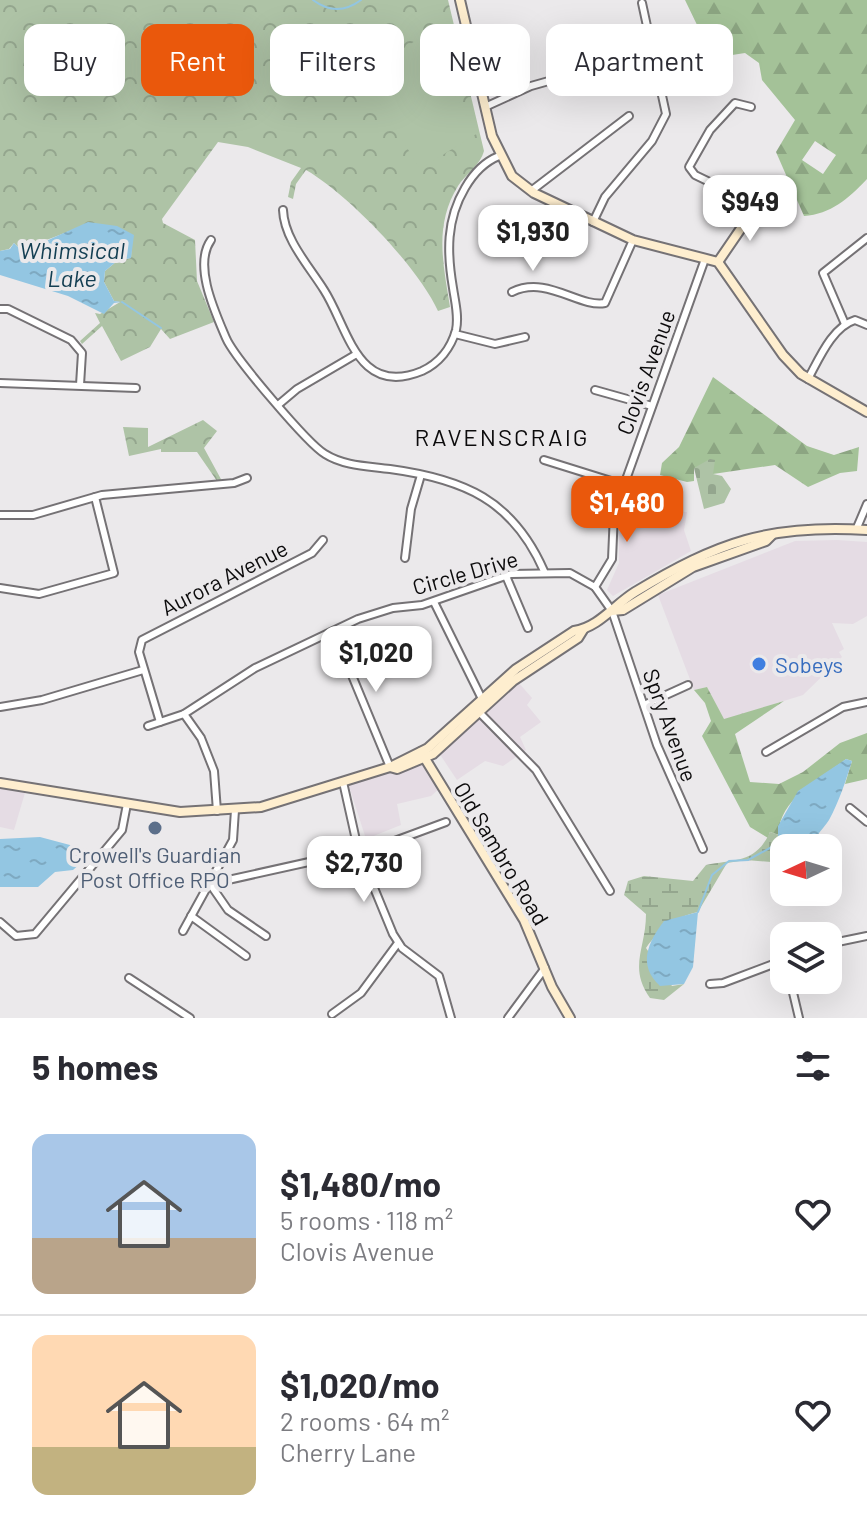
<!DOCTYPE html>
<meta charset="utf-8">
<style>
body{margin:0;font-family:Barlow,sans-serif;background:#f2f2f3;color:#2b2b33;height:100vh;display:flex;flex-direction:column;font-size:30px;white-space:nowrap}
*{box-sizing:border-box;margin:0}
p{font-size:26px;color:#7c7c81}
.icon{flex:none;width:44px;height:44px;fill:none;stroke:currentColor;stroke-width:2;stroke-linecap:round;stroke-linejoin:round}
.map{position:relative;height:1018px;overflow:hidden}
.sheet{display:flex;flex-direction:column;background:#fff;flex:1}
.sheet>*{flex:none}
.guide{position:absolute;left:24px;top:24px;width:820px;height:72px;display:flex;gap:16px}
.needle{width:52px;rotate:266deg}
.buttons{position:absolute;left:770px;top:834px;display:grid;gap:16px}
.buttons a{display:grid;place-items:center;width:72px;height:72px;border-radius:16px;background:#fff;box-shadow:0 8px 32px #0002;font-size:40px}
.price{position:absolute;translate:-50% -68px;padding:0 18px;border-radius:16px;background:#fff;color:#222;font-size:26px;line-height:52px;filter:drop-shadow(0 2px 4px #0008)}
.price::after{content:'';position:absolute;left:50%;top:48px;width:24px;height:18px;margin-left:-12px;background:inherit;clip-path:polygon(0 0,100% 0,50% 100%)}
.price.active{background:#ea580c;color:#fff}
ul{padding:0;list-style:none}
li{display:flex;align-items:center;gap:24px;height:200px;padding:0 32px}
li+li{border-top:2px solid #e1e1e2}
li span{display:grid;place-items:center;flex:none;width:224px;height:160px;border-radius:16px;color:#555}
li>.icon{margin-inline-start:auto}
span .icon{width:96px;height:96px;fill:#fffc;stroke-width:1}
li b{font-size:34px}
h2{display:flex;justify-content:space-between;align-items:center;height:96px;padding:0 32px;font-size:34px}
.pill{padding:0 28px;border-radius:16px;background:#fff;box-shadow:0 8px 32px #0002;font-size:28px;line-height:72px}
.pill.active{background:#ea580c;color:#fff}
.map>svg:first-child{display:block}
</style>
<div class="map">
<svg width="867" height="1018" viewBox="0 0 867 1018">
<defs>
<pattern id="forest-firs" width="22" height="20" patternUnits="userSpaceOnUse" patternTransform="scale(2)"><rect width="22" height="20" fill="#a4c298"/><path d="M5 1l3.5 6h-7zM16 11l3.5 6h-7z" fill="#8ca582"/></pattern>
<pattern id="wetland-marsh" width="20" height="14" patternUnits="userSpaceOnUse" patternTransform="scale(2)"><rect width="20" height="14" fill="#aec3a6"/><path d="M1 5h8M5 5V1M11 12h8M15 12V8" fill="none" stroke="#94a68e"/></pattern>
<pattern id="cemetery-stones" width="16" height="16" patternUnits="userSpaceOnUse" patternTransform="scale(2)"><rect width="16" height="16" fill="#aec3a6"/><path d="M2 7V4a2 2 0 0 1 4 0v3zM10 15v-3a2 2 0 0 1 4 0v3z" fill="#94a68e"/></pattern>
<pattern id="park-crowns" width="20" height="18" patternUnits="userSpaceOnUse" patternTransform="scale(2)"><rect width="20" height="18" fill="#aec3a6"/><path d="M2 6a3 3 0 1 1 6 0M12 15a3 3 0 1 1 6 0" fill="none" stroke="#94a68e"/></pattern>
<pattern id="water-ripples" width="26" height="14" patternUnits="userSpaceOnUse" patternTransform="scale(2)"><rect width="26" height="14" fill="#93c6e2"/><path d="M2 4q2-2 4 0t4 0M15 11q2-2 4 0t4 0" fill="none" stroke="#7ea9c1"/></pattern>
</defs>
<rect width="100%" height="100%" fill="#ebe9eb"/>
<g fill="#e5dce4">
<polygon points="626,510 687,512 684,530 691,551 613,596 607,590 619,563 619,532"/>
<polygon points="837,540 867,542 867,616 853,624 832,623 844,649 839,652 842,657 803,695 723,720 707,687 694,690 658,595 795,541"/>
<polygon points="518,682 532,698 527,705 541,722 520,737 526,750 503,766 485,761 457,780 439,753"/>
<polygon points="423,755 442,786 431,796 397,804 401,825 366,839 348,783"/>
<polygon points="0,782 27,786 14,830 0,827"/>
</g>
<g fill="url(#forest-firs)" fill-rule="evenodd">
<path d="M685,0H867V179C848,199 831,214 804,216L776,152L795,120L762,80L759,63L745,53L713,58ZM815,141L836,155L823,174L802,160Z"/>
<polygon points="713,377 807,446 834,455 859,447 857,471 840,473 808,487 775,465 713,474 694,468 694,481 687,482 660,475 662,463 679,447"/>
<path d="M707,687L724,719L784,701L735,734L750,782L779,784L803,772L840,743L867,733V779L845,784L852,761L846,759C822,778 777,800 779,835L770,832L768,838L750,827L702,736L711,721L705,703L694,690Z"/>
</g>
<path fill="url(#wetland-marsh)" d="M770,832L779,835L778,851L784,856V863L746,860L727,863L698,912C675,917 660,928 646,948L672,986L684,984L664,1000L650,998C628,967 646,949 646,914L624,895L628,881L644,876L693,881L706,865C736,859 756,863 770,832Z"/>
<polygon fill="url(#cemetery-stones)" points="710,459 715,460 713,474 722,476 731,489 724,503 704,509 694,468"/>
<g fill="url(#park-crowns)">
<path d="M0,0H448L484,151C481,164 465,175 458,186C434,225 443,263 450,307L438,311C418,267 348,194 306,170L296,184L293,199L288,197L291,182L301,168L248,147L218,142L162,219L163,223L195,240L197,281L214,322L170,339L161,329L150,347L121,361L102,326L82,344L80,341L100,323L95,313L100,314L120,302L114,301L104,282L105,271L117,261L131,258L132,238C87,206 68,242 23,244L20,249L14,243L9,249L0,251Z"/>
<polygon points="203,420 217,431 204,448 222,481 217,481 197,452 161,452 161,449 129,456 123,427 148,428 148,447"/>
</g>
<polygon fill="#aec3a6" points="420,38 478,133 420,169 362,74"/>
<g fill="url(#water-ripples)">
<polygon points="88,222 117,226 134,235 131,258 117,261 105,271 104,282 114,301 122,302 114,303 104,314 68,296 0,275 0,251 10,249 14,243 20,249 23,244 46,241"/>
<path d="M846,759L852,761C846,780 839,802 829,820C822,831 815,834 814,847L784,848V856L778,851V826L798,791Z"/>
<polygon points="40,837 70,845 82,862 73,870 55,872 38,887 0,887 0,839"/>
<path d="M698,912L693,967L684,984L660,986C637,965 648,942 664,921Z"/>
</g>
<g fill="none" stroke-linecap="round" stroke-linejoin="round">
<g stroke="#93c6e2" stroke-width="2">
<path d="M313,0C329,12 345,12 361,0"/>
<polyline points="122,302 161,328"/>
<polyline points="698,912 712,875 729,861 748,860 777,844"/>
</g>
<g stroke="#757275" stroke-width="10">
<g id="street">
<polyline points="485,107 531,86 577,73"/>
<polyline points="751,107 735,103 710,130 689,167 695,175 757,205"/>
<polyline points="531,191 629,116"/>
<path d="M283,210C284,239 309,266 324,290C348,327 357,398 422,371C439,363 451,348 456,330C459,316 455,302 453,288C447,253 446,220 465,188C473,174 484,162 499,156"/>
<polyline points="593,222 605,197 652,141 666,114 642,3"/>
<path d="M211,240C193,265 215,312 226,338C234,357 308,444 325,454C344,466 368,466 390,469C464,479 513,500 544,571"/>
<path d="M512,292C547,275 579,308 605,303L633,240"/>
<polyline points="0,309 8,309 71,340 82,353 80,385"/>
<polyline points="845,324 823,273 867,238"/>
<polyline points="455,334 495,344 525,337"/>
<path d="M808,379C819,359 832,327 855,320L867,325"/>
<polyline points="0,383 136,388"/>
<polyline points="595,390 652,406"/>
<polyline points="278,405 297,389 355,355"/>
<polyline points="544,460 624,485"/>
<polyline points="0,515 33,515 102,495 234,483 247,478"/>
<polyline points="856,530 867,504"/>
<polyline points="405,558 411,509 421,475"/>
<polyline points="506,576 528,628"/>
<polyline points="595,587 612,559 614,513 705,259"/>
<polyline points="0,588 39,594 114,573 95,497"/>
<polyline points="434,602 482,699"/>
<polyline points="334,632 390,767"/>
<polyline points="644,705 688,685"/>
<polyline points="0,707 42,700 143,670"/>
<polyline points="476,709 536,770 610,891"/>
<polyline points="184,714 201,738 214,771 217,811"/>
<polyline points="160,722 139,652 142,640 312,553 323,540"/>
<polyline points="148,726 184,714 255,668 358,619 393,608 422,605 511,574 570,573 595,587 612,611 657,745 703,849"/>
<polyline points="766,752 843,707 867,702"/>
<polyline points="343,782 358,849 393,934 402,948 439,976 451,1018"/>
<polyline points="850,808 867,822"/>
<polyline points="210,884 381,846 446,822"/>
<polyline points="210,884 228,910 266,936"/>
<polyline points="191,916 246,956"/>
<polyline points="0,922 16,936 35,934 122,830 127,804"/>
<polyline points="183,931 233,840 235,810"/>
<polyline points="828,944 867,936"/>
<polyline points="129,978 190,1018"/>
<polyline points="790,980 799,1018"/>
<polyline points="710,984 723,983 784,960"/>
<polyline points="332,1014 361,993 398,943"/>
<polyline points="508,1018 545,968"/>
</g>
</g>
<g stroke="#757275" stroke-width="12">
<g id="secondary">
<polyline points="460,0 492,136 512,176 534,193 633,240 718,262 783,355 801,374 867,412"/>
<polyline points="718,262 757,205"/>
<polyline points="612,611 623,610 693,567 766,541 772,535"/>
<polyline points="421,752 524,920 552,987 570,1018"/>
<polyline points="390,767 397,769 433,754 513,681 578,638 583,630"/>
<path d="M0,783L180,812L261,807L390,767L428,748L516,669L574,631C599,627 614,605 635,592C718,542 769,524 867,530"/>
</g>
</g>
<use href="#street" stroke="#fff" stroke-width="6"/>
<use href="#secondary" stroke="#feeecf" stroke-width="8"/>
</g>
<circle fill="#3f7fe0" stroke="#ebe9eb" stroke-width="3" cx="759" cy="664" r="8"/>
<circle fill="#5c6f8a" stroke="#ebe9eb" stroke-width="3" cx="155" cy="828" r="8"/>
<g text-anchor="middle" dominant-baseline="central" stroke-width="8" stroke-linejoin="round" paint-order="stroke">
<g font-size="22" fill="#0c0b0c" stroke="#ebe9eb">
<text transform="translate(645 372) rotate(-70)">Clovis Avenue</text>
<text transform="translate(465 572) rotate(-16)">Circle Drive</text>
<text transform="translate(224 577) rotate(-27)">Aurora Avenue</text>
<text transform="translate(671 725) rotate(70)">Spry Avenue</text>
<text transform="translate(502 853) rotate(59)">Old Sambro Road</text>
</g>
<g font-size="22" fill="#366cbe" stroke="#ebe9eb" text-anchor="start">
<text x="775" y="664">Sobeys</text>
</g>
<g font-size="22" fill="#4e5e75" stroke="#ebe9eb">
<text x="155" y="854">Crowell's Guardian<tspan x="155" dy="25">Post Office RPO</tspan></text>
</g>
<g font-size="24" font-style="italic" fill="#133e52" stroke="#ebe9eb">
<text x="72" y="249">Whimsical<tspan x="72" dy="28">Lake</tspan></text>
</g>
<g font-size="24" letter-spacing="2" fill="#0c0b0c" stroke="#ebe9eb">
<text x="502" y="436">RAVENSCRAIG</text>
</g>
</g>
</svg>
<div class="buttons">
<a><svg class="needle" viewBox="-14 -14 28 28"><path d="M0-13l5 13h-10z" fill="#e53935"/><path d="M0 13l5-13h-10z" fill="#7c7c81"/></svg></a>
<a><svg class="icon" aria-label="layers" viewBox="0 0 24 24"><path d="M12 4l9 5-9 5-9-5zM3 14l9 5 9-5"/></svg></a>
</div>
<b class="price" style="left:750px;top:243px">$949</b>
<b class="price" style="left:533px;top:273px">$1,930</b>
<b class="price active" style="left:627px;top:544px">$1,480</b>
<b class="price" style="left:376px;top:694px">$1,020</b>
<b class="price" style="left:364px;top:904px">$2,730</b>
<div class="guide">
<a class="pill">Buy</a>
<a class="pill active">Rent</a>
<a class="pill">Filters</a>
<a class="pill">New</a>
<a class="pill">Apartment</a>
</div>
</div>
<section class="sheet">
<h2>5 homes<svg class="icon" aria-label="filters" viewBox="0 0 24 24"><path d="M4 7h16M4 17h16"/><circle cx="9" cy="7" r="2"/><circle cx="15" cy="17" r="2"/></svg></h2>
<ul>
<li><span style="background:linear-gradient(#a9c7e8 65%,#b9a48a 0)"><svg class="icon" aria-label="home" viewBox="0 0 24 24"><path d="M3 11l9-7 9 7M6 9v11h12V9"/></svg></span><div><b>$1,480/mo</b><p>5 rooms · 118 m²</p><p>Clovis Avenue</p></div><svg class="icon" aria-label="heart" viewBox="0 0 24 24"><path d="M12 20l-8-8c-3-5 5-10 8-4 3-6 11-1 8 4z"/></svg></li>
<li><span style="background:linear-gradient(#ffd9b3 70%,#c2b280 0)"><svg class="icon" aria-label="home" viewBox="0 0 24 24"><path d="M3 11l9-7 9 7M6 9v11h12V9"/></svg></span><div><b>$1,020/mo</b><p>2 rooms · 64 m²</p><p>Cherry Lane</p></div><svg class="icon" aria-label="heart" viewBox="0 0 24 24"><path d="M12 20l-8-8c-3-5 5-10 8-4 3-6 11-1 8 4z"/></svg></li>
</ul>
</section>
